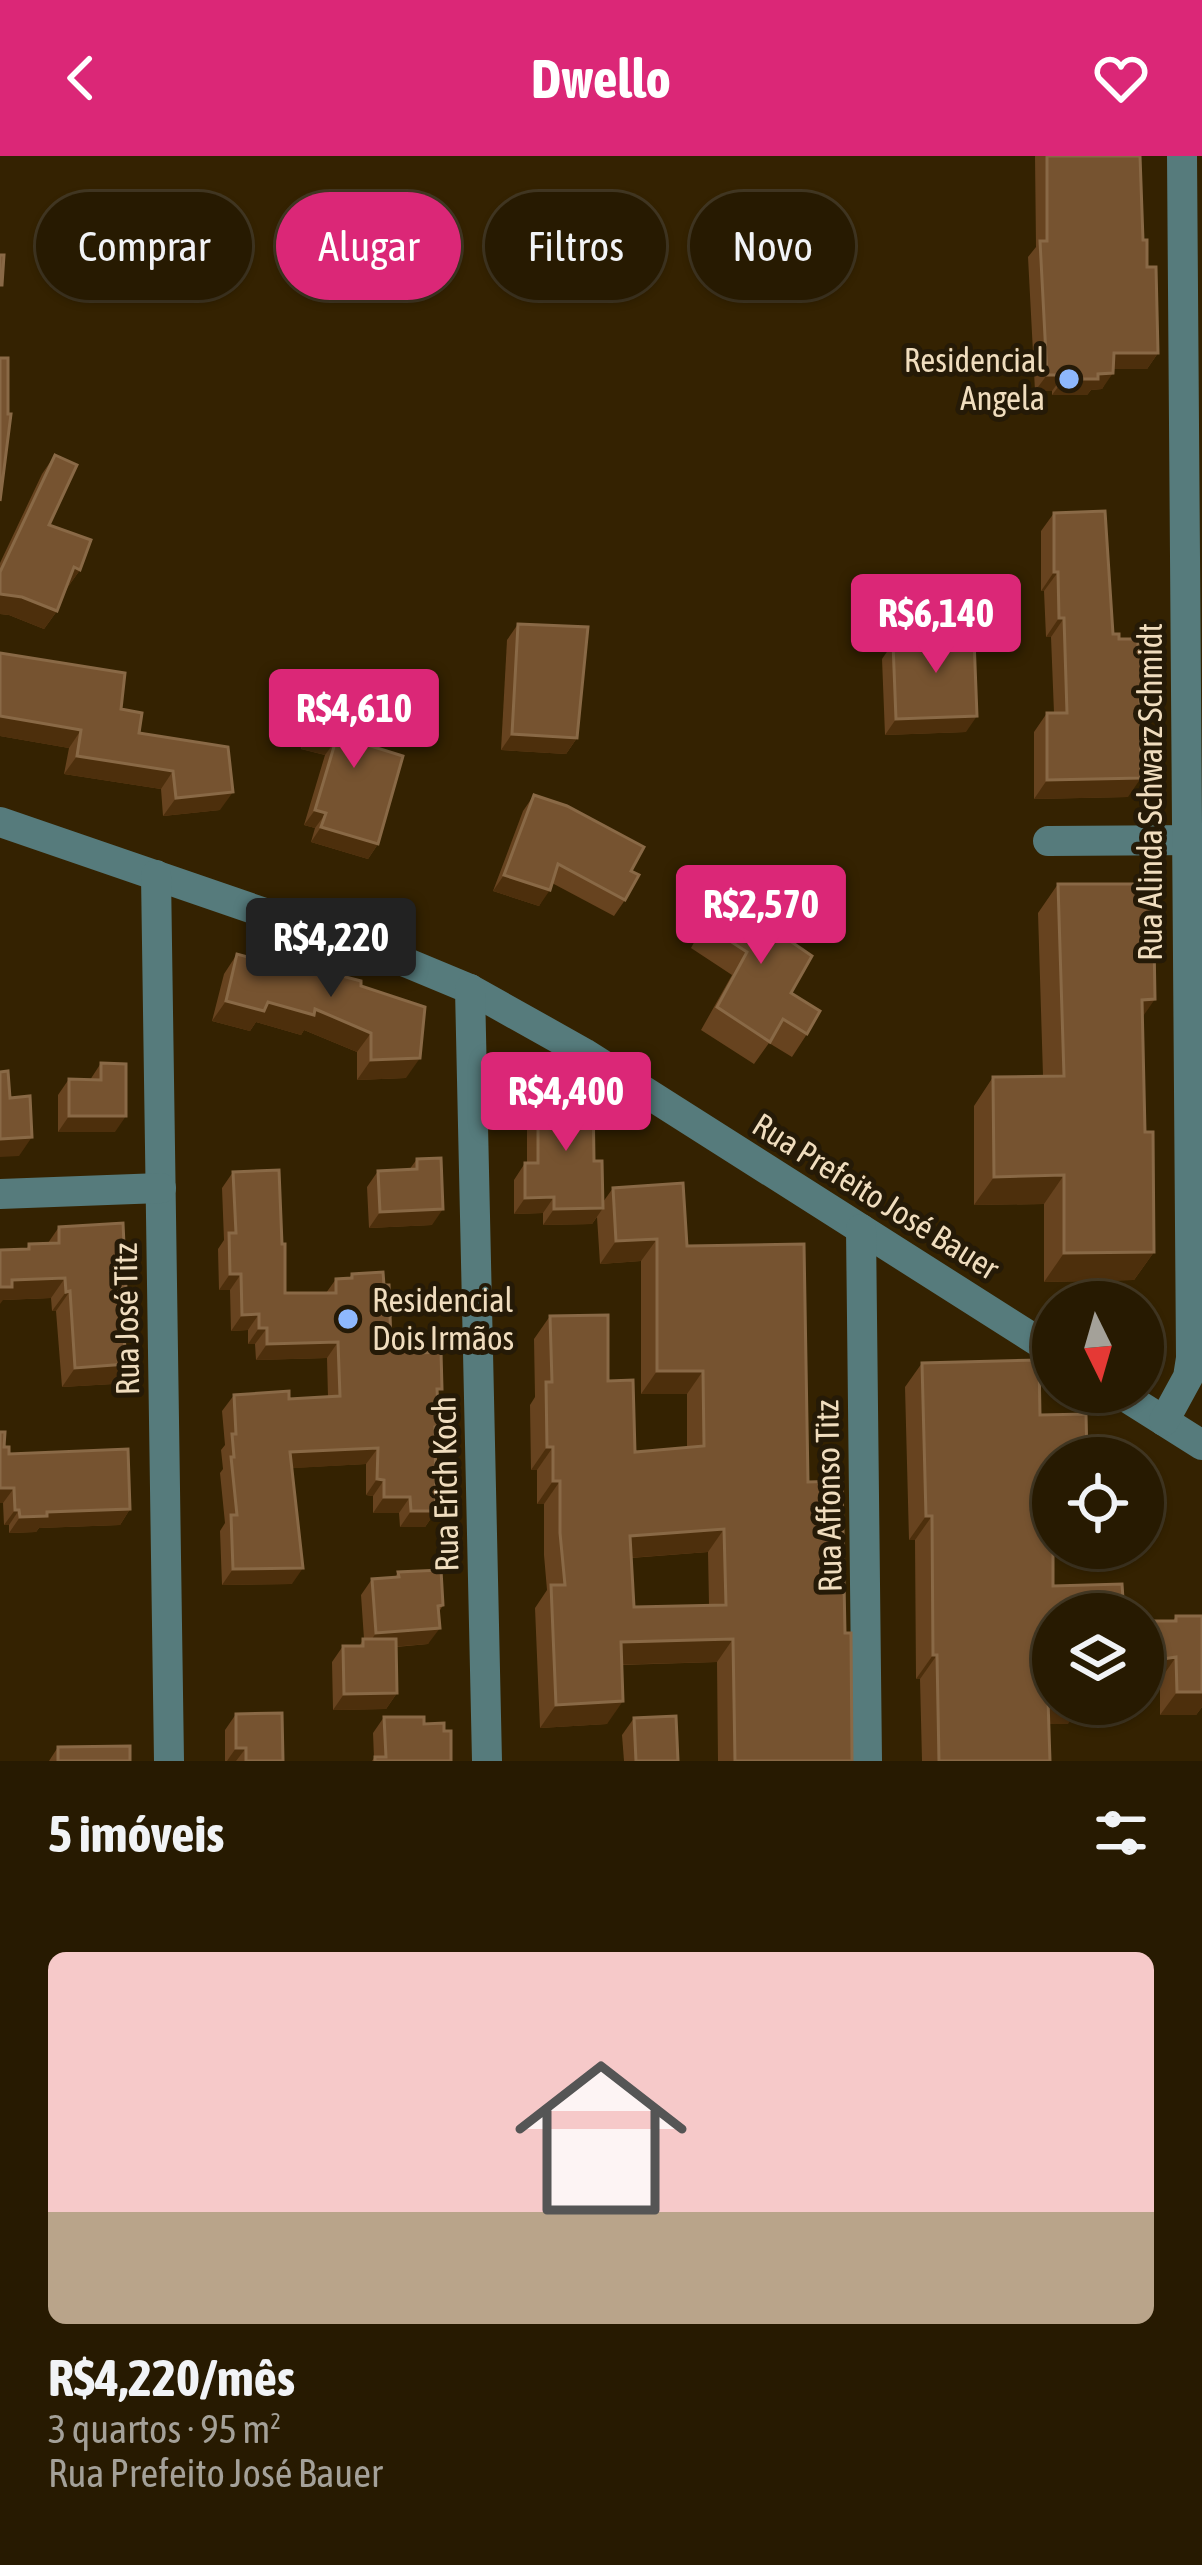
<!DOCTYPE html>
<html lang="pt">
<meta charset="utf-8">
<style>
body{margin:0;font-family:"Asap Condensed",sans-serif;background:#332710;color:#f1f3f6;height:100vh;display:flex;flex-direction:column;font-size:45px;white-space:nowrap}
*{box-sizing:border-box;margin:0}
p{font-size:39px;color:#a4a199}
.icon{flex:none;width:66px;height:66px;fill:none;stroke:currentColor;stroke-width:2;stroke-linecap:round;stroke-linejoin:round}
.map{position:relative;height:1605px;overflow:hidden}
.side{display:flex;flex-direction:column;background:#271a01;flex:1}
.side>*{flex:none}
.banner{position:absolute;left:36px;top:36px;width:1131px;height:108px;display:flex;gap:24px}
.needle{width:78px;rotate:175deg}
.fabs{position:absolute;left:1032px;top:1125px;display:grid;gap:24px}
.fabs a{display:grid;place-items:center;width:132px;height:132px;border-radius:50%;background:#271a01;box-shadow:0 3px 9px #0004,0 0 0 3px #433823;font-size:60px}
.price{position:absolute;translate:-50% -102px;padding:0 27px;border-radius:12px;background:#db2777;color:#fff;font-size:39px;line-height:78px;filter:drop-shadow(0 3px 6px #0008)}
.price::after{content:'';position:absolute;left:50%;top:72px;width:36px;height:27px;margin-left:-18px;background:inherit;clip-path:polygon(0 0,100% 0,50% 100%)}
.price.current{background:#222;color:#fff}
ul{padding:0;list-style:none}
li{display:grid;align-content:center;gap:24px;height:636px;padding:0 48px}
li span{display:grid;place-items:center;height:372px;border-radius:18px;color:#555}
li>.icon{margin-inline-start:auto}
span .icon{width:216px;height:216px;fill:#fffc;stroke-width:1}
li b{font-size:51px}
h2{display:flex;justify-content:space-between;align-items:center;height:144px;padding:0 48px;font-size:51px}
.tag{padding:0 42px;border-radius:54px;background:#271a01;box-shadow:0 3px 9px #0004,0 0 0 3px #433823;font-size:42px;line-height:108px}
.tag.current{background:#db2777;color:#fff}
header{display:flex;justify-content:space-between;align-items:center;height:156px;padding:0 48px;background:#db2777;color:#fff;font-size:54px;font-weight:700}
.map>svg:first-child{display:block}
</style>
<header><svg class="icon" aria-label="back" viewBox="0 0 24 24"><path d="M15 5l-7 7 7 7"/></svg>Dwello<svg class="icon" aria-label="heart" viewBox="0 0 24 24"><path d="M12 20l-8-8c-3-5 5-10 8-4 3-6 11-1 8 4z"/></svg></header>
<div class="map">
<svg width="1202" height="1605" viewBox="0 0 1202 1605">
<rect width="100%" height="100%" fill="#342201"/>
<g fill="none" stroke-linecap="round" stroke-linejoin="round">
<g stroke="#567b7c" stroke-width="30">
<polyline points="0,666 393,801 470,833 584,897 1053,1195"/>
<polyline points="1048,685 1202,684"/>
<polyline points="156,719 169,1605"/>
<polyline points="470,833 487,1605"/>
<polyline points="0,1038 161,1032"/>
<polyline points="861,1073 867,1605"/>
<polyline points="1118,1236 1202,1289"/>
<polyline points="1164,1265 1188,1221 1191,1202 1182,0"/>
</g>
</g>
<g fill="#67431f" fill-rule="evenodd">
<polygon points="1035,0 1140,0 1143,84 1158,197 1147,213 1113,213 1102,233 1091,234 1087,239 1052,239 1052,235 1035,235 1028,101 1036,91"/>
<polygon points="55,299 49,369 80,414 67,432 57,455 44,473 9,459 0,458 0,407 42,318"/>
<polygon points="1054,357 1113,478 1119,483 1138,493 1146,532 1140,540 1128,641 1034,643 1034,576 1047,557 1054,557 1051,481 1046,481 1044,435 1041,435 1041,375"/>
<polygon points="518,468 577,582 566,598 501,594 507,484"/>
<polygon points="917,476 966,576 885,579 882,503 893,487 910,487"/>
<polygon points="0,497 121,553 139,577 220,654 163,660 161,633 64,618 69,592 0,580"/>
<polygon points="322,536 361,587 378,688 368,703 311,686 315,672 304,669 325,599 301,593 311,551"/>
<polygon points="534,639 631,715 625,744 614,760 552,727 539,750 493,735 523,655"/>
<polygon points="732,724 764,767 807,878 792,901 769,887 754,908 701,874 732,819 691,792 716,746"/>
<polygon points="1058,728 1143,861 1145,976 1154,1096 1134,1124 1044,1126 1044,1048 974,1049 974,950 993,921 1043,920 1038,757"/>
<polygon points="310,786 334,818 361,830 406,922 357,924 357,896 304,874 301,879 256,866 250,875 212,865 224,818 237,798 294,813"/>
<polygon points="101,907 115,976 58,976 58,939 69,923 90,924"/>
<path d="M538,938L594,1005L603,1046L613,1032L687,1090L808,1326L845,1477L852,1605H718L717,1506L622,1509L607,1568L540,1572L535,1452L547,1434L544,1399V1348H537V1314H531L530,1249L535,1241L534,1183L550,1160L608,1225L635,1296L687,1291V1238H641V1105L600,1108L597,1061L592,1068L543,1069V1057L514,1058V1024L525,1007H527V954ZM708,1396L709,1449L634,1451L631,1402Z"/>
<polygon points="417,1003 432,1069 369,1072 367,1031 378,1015 409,1014"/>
<polygon points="233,1016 285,1137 326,1137 336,1123 349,1122 352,1118 391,1188 420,1197 437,1240 439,1270 435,1276 436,1355 425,1371 400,1371 399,1357 373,1357 373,1340 366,1339 366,1308 291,1312 292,1428 222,1429 220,1375 225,1367 220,1317 223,1313 221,1294 225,1289 222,1255 234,1239 289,1243 328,1241 327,1202 256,1204 255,1188 248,1188 248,1174 231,1175 230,1134 219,1134 218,1093 224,1084 222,1032"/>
<polygon points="59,1071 126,1132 121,1139 113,1228 62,1231 56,1155 52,1155 51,1142 3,1144 29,1088 48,1087"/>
<polygon points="922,1207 1040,1259 1053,1302 1053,1430 1068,1568 1049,1568 1050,1605 922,1605 920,1523 916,1523 915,1384 909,1384 905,1231"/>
<polygon points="0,1276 9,1298 130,1353 120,1369 39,1372 36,1376 9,1377 9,1369 4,1369 3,1347 0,1347"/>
<polygon points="398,1416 443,1449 439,1456 428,1488 396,1491 397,1537 386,1553 333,1554 332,1506 343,1490 359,1490 364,1483 361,1439 372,1423 395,1421"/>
<polygon points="1176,1460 1202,1460 1202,1551 1196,1559 1160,1559 1160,1524 1173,1465"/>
<polygon points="236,1558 283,1605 225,1605 225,1574"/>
<polygon points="384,1561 424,1568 444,1575 451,1605 372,1605 374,1602 373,1577"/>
<polygon points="634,1562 678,1605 624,1605 622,1579"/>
<polygon points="58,1591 130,1605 49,1605"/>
</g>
<g fill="#4d2f0c">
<polygon points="1114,197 1158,197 1147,213 1102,213"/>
<polygon points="1113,217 1102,233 1091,234 1087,239 1052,239 1064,223 1098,218"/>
<polygon points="1047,219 1064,219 1052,235 1035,235"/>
<polygon points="74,411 80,414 67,432"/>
<polygon points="1054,416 1058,416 1044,435 1041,435"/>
<polygon points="0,438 22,441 57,455 44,473 9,459 0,458"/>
<polygon points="1059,462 1064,462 1051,481 1046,481"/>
<polygon points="0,560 81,574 69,592 0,580"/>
<polygon points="977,560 966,576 885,579 896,563"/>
<polygon points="312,578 336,584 325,599 301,593"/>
<polygon points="512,578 577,582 566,598 501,594"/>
<polygon points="77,600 173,615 161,633 64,618"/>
<polygon points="1141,622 1128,641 1034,643 1047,624"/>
<polygon points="233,636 220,654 163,660 176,642"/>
<polygon points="315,654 326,657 315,672 304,669"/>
<polygon points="321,671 378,688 368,703 311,686"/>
<polygon points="504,719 550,734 539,750 493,735"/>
<polygon points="1155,843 1135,872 1142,844"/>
<polygon points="226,845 268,846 315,853 371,877 357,896 304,874 301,879 256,866 250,875 212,865"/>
<polygon points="420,902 406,922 357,924 371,904"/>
<polygon points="69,960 126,960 115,976 58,976"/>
<polygon points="32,981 19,1000 0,1001 0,983"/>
<polygon points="1064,1019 1044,1048 974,1049 994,1021"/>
<polygon points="554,1041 543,1057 514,1058 525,1042"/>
<polygon points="603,1052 592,1068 543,1069 554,1053"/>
<polygon points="443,1053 432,1069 369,1072 380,1056"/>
<polygon points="657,1083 641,1105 600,1108 616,1085"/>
<polygon points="1154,1096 1134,1124 1044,1126 1064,1097"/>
<polygon points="230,1118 241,1118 230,1134 219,1134"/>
<polygon points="65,1122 51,1142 3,1144 0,1148 0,1131 12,1124"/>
<polygon points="70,1135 56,1155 52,1155 66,1136"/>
<polygon points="259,1158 248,1174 231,1175 242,1159"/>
<polygon points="259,1172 267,1172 255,1188 248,1188"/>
<polygon points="338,1186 327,1202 256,1204 267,1188"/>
<polygon points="126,1208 113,1228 62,1231 75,1212"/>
<polygon points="657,1215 703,1215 687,1238 641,1238"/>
<polygon points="547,1291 553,1291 537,1314 531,1314"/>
<polygon points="378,1292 366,1308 279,1313 290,1296"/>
<polygon points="377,1323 384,1324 373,1340 366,1339"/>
<polygon points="553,1325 560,1325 544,1348 537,1348"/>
<polygon points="0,1332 14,1332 3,1347 0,1347"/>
<polygon points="384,1341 410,1341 399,1357 373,1357"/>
<polygon points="130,1353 120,1369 39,1372 36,1376 9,1377 20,1361 47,1356"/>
<polygon points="15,1354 19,1354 9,1369 4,1369"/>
<polygon points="411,1355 436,1355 425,1371 400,1371"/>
<polygon points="926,1360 932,1360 915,1384 909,1384"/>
<polygon points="724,1373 708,1396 614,1403 630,1380"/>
<polygon points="303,1412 292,1428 222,1429 233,1413"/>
<polygon points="440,1472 428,1488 365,1493 376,1477"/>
<polygon points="733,1483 717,1506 605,1509 621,1486"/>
<polygon points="933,1499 937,1499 920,1523 916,1523"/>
<polygon points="1176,1501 1160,1524 1143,1527 1143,1506"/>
<polygon points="1177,1536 1202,1536 1202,1551 1196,1559 1160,1559"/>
<polygon points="397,1537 386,1553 333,1554 344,1538"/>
<polygon points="1048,1544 1053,1544 1053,1548 1082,1548 1068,1568 1032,1568"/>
<polygon points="623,1545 607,1568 540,1572 556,1549"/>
<polygon points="236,1592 246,1592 236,1605 227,1605"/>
</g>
<g fill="#765330" stroke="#896946" stroke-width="3" fill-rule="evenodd">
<polygon points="1047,0 1140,0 1143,84 1147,84 1147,111 1156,111 1158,197 1114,197 1113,217 1098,218 1098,223 1064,223 1064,219 1047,219 1040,85 1047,85"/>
<polygon points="0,99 4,99 2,129 0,129"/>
<polygon points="0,202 8,202 8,258 11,258 0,345"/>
<polygon points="55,299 77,309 49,369 91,384 80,414 74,411 57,455 22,441 0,438 0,416"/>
<polygon points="1105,355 1113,478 1119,478 1119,483 1138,483 1138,493 1145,493 1146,532 1140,532 1141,622 1047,624 1047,557 1067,557 1064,462 1059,462 1058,416 1054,416 1054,357"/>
<polygon points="518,468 588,471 577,582 512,578"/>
<polygon points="966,475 966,484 974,483 977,560 896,563 893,487 918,487 917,476"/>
<polygon points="0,497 125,517 121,553 142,557 139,577 228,591 233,636 176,642 173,615 77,600 81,574 0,560"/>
<polygon points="322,536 370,547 361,587 403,600 378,688 321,671 326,657 315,654 336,584 312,578"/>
<polygon points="534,639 567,650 644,691 631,715 639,719 625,744 558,708 550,734 504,719"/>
<polygon points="732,724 773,750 764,767 812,800 791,837 820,855 807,878 783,863 770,886 717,851 747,796 707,770"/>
<polygon points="1058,728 1153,728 1155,843 1142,844 1145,976 1153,976 1154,1096 1064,1097 1064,1019 994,1021 993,921 1064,920"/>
<polygon points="310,786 340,795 334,818 361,825 361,830 425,851 420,902 371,904 371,877 315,853 314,859 268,846 264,855 226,845 237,798 299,815"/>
<polygon points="101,907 126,908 126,960 69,960 69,923 101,924"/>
<polygon points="8,915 10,942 30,940 32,981 0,983 0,916"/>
<polygon points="538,938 593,938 594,1005 602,1005 603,1052 554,1053 554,1041 525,1042 525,1007 538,1007"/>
<polygon points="441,1002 443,1053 380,1056 378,1015 417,1013 417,1003"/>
<polygon points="279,1014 282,1088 285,1088 285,1137 336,1137 336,1123 352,1122 352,1118 383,1116 384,1129 389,1129 391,1188 420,1187 420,1197 441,1196 442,1233 437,1233 439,1270 435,1271 436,1355 411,1355 410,1341 384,1341 384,1324 377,1323 378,1292 290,1296 303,1412 233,1413 231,1359 237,1359 231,1301 234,1301 232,1278 236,1278 234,1239 289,1235 289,1243 340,1240 338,1186 267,1188 267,1172 259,1172 259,1158 242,1159 241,1118 230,1118 229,1077 236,1077 233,1016"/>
<path d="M683,1027L687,1090L804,1088L808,1326L842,1325L845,1477H851L852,1605H735L733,1483L621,1486L623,1545L556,1549L551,1429H565L560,1377V1325H553V1291H547L546,1226H552L550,1160L608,1159V1225L633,1224L635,1296L704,1290L703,1215H657V1083L616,1085L613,1032ZM724,1373L726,1449L634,1451L630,1380Z"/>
<polygon points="123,1067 126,1132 121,1132 126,1208 75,1212 70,1135 66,1136 65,1122 12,1124 12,1131 0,1131 0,1094 29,1093 29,1088 59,1087 59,1071"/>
<polygon points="1039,1204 1040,1259 1086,1258 1087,1302 1053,1302 1053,1430 1122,1428 1124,1458 1053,1458 1053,1544 1048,1544 1050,1605 939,1605 937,1499 933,1499 932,1360 926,1360 922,1207"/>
<polygon points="0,1276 5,1276 4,1291 9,1291 9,1298 128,1293 130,1353 47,1356 47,1360 20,1361 19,1354 15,1354 14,1332 0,1332"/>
<polygon points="441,1414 443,1449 438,1450 440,1472 376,1477 372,1423 399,1421 398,1416"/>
<polygon points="1176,1460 1202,1460 1202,1536 1177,1536 1176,1501 1143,1506 1143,1465 1176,1465"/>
<polygon points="363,1483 396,1483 397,1537 344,1538 343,1490 363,1490"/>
<polygon points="282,1557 283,1605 246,1605 246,1592 236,1592 236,1558"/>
<polygon points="676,1560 678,1605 636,1605 634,1562"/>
<polygon points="384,1561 424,1561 424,1568 444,1567 444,1575 451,1575 451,1605 375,1605 375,1601 386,1601"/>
<polygon points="130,1590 130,1605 58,1605 58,1591"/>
</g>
<g fill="#8eb8fd" stroke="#251a07" stroke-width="4.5">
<circle cx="1069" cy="223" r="12"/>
<circle cx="348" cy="1163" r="12"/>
</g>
<g text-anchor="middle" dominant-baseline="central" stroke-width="10" stroke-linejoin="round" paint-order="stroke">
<g font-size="33" fill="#f0ddbe" stroke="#251a07" text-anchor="end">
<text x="1045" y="204">Residencial<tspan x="1045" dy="38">Angela</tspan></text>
<text x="372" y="1144" text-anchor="start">Residencial<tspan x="372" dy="38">Dois Irmãos</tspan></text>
</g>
<g font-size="33" fill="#f0ddbe" stroke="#251a07">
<text transform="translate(1150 636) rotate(-90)">Rua Alinda Schwarz Schmidt</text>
<text transform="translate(876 1040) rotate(32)">Rua Prefeito José Bauer</text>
<text transform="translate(126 1163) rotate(-91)">Rua José Titz</text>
<text transform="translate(445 1328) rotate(-91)">Rua Erich Koch</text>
<text transform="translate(828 1340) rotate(-91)">Rua Affonso Titz</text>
</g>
</g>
</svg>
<div class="fabs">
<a><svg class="needle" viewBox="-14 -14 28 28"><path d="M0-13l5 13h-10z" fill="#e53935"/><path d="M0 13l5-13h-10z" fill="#a4a199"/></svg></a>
<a><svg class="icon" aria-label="locate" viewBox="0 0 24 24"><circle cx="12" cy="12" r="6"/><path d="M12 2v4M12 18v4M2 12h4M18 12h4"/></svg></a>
<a><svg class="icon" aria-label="layers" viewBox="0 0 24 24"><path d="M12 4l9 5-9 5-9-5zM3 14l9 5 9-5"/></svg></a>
</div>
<b class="price" style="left:936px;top:520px">R$6,140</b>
<b class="price" style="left:354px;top:615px">R$4,610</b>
<b class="price" style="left:761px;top:811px">R$2,570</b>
<b class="price current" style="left:331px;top:844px">R$4,220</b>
<b class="price" style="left:566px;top:998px">R$4,400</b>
<div class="banner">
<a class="tag">Comprar</a>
<a class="tag current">Alugar</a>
<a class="tag">Filtros</a>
<a class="tag">Novo</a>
</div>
</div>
<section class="side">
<h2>5 imóveis<svg class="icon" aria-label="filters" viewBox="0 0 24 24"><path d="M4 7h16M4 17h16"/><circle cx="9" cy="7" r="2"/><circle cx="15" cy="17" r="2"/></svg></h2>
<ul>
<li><span style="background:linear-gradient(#f6c9c9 70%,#b9a48a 0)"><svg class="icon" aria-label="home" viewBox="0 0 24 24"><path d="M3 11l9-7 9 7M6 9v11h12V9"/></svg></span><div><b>R$4,220/mês</b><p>3 quartos · 95 m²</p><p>Rua Prefeito José Bauer</p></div></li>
</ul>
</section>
